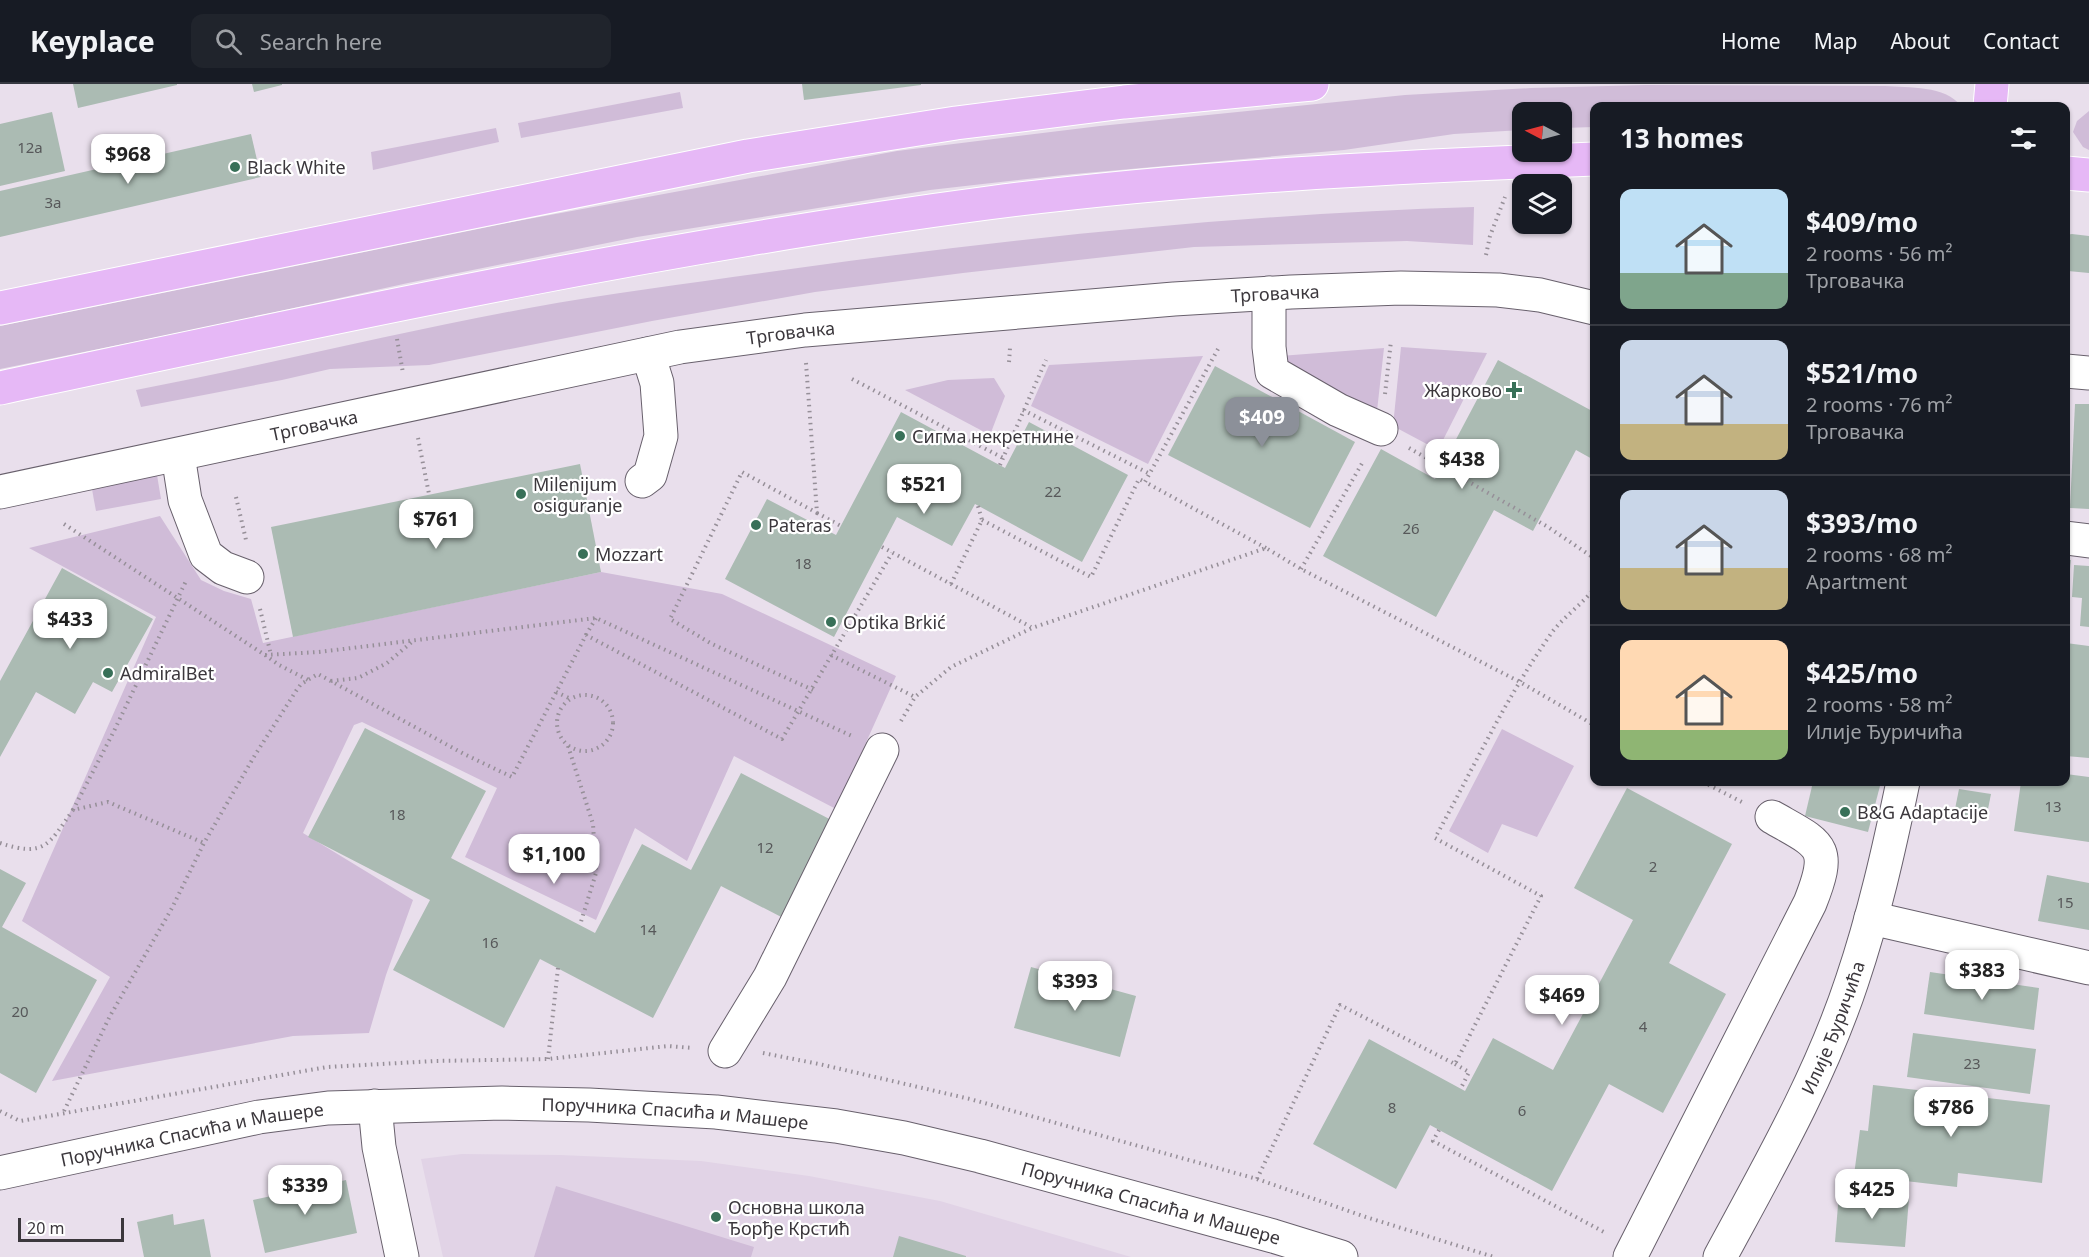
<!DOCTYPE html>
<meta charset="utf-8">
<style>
body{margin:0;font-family:"Noto Sans",sans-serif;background:#20242c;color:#f1f3f6;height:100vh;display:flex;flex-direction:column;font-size:22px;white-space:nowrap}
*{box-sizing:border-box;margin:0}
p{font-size:20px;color:#9ea1a6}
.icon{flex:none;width:33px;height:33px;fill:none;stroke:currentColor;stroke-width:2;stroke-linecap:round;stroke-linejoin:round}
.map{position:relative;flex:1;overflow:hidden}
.drawer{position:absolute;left:1590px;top:18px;width:480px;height:684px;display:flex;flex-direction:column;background:#171b24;border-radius:12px;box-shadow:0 2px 4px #0004}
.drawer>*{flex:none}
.needle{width:39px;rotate:276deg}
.tools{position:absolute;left:1512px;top:18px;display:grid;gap:12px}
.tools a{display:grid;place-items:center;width:60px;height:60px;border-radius:12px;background:#171b24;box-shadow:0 2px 4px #0004;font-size:30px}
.scale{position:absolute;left:18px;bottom:15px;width:106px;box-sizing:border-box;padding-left:6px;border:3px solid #3b373c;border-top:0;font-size:16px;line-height:21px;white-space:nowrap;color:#3b373c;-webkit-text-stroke:4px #fff;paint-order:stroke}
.price{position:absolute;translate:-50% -51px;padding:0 14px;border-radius:12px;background:#fff;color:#222;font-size:20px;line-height:39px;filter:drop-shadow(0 2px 3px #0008)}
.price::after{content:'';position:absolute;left:50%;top:36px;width:18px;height:14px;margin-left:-9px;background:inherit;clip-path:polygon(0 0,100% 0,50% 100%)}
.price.selected{background:#8c9099;color:#fff}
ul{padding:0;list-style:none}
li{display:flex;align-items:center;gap:18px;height:150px;padding:0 30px}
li+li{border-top:2px solid #363941}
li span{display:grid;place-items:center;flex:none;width:168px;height:120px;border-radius:12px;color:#555}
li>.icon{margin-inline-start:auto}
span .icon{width:72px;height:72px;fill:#fffc;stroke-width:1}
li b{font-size:26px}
h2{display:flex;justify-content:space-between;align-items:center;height:72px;padding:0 30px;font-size:26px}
header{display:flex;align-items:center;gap:36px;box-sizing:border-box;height:84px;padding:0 30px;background:#171b24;border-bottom:2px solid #363941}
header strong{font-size:28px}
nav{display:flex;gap:33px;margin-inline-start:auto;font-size:21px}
.search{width:420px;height:54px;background:#20242c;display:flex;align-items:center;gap:15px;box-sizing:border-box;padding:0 21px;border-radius:12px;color:#9ea1a6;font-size:22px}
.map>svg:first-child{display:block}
</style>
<header>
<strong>Keyplace</strong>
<div class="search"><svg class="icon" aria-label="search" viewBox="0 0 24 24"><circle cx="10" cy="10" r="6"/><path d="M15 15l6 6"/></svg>Search here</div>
<nav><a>Home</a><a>Map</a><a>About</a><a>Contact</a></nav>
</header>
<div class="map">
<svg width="2089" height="1173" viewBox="0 0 2089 1173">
<rect width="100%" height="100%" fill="#e9dfec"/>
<polygon fill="#e1d3e6" points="462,1070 560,1071 701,1077 809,1092 940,1117 1131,1173 443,1173 421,1075"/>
<g fill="#d0bcd8">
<path d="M1646,1L1885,2C1909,4 1945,1 1961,22H1594V43L1562,44V28H1522V46L1454,50L1344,66L1063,91L930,106L637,153L408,199L217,241L0,285V242L512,138L897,67L1100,42L1405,11L1531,4Z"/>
<polygon points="680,8 683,24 521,54 518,39"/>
<polygon points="2089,27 2089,66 2083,63 2073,48 2077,37"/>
<polygon points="496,44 499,58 373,86 371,68"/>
<path d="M1474,123L1473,161L1407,157L1194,163L963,189L815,208L652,237L429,281L330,285L282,296L141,323L136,306C267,281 397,248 529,224C618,208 708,197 798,184C1022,153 1248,130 1474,123Z"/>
<polygon points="1401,263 1487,269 1438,366 1393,342"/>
<polygon points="1384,264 1376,336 1283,285 1280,272"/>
<polygon points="1203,272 1148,380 1031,322 1049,281"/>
<polygon points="994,294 1005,312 990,351 905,306 948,296"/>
<polygon points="157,391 161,415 96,427 91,400"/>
<polygon points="160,432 201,496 224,507 251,515 263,559 601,488 722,510 896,592 836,725 734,672 687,777 635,744 596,836 465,773 497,704 362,638 354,641 303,749 413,816 386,891 369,949 293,952 52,997 110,893 22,837 156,533 29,464"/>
<polygon points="1502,645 1574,682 1537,753 1502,740 1488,769 1449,747"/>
<polygon points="556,1102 754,1163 751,1173 534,1173"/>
</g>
<g fill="#abbbb3">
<polygon points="73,0 177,0 177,1 78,24"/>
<polygon points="252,0 282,0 282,1 254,8"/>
<polygon points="802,0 921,0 921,1 804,16"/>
<polygon points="52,28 65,87 0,102 0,40"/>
<polygon points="251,50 261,93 0,153 0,107"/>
<polygon points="2072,150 2089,152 2089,189 2068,187 2066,193 2066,151"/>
<polygon points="1498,276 1594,328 1594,376 1576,366 1533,447 1494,426 1436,533 1323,472 1381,365 1435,395"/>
<polygon points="1215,282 1355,358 1310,444 1168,371"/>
<polygon points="2075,320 2089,320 2089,425 2070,424"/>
<polygon points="901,328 1005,384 1029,338 1128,391 1082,478 975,420 952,462 897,433 834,553 725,495 767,415 836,451"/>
<polygon points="580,380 601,488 293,553 271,443"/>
<polygon points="2066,476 2071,476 2068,504 2066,503"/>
<polygon points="2074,481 2089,482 2089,543 2080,542 2082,514 2072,513"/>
<polygon points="62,484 153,535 112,608 93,598 75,630 36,608 0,673 0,597"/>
<polygon points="2066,559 2089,562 2089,674 2066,672"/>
<polygon points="365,644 486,707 451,774 595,849 642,760 691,786 741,689 839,740 789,837 721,802 653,934 540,875 504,944 393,886 430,816 308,753"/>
<polygon points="2066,690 2089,693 2089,758 2014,747 2021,698 2066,698"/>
<polygon points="1813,698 1881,698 1868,748 1805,732"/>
<polygon points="1627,704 1732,760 1669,879 1726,910 1663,1029 1609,1000 1552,1107 1430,1041 1396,1105 1313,1060 1369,955 1465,1007 1493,954 1553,986 1633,836 1574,804"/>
<polygon points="1959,705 1991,710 1986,735 1954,730"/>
<polygon points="0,785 26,799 2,843 97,896 36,1009 0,989"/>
<polygon points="2047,791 2089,799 2089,846 2038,837"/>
<polygon points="1031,883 1136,912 1120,973 1014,944"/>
<polygon points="1930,888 2039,904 2034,946 1924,930"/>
<polygon points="1913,949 2036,965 2030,1010 1907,993"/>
<polygon points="1873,1001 2050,1021 2042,1099 1958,1089 1957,1103 1854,1091 1860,1046 1868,1047"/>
<polygon points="346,1096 357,1149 265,1169 253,1116"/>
<polygon points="1839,1109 1909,1114 1905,1163 1835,1158"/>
<polygon points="173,1130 174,1141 204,1135 211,1173 144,1173 137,1138"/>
<polygon points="899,1152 966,1172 966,1173 893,1173"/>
</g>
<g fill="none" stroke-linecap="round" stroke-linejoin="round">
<g stroke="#68606c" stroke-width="35">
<g id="minor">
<polyline points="1269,209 1269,263 1272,288 1338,326 1381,345"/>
<polyline points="2066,287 2089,289"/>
<polyline points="178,371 185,416 206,471 223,484 247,493"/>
<polyline points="642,397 650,391 661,352 657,299 648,270"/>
<path id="s1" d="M0,408L680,263L805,246L1174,215L1291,208L1401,204L1498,206L1540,211L1594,224"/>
<polyline points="2066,454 2089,457"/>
<polyline points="1871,834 2089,884"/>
<polyline points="725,967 770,893 882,666"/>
<polyline points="375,1022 379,1063 402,1173"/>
<path id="s2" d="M0,1089L259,1033L328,1024L502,1019L589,1021L716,1028L836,1042L904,1054L980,1072L1273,1152L1341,1173"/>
<path d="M1630,1173L1810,819C1833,761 1821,761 1772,733"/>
<path id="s3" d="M1720,1173C1768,1084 1820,994 1852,897C1874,832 1889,765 1903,698"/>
</g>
</g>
<g stroke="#fff" stroke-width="35">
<g id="major">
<polyline points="1990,22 1992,0"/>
<polyline points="2066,89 2089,91"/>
<polyline points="0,224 748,72 956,39 1124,18 1312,0"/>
<path d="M0,304C328,234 656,163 988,119C1189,93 1392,83 1594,75"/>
</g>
</g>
<g stroke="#968f98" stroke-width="4" stroke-dasharray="1.5 4.5" stroke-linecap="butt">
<polyline points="1486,171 1490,152 1505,113"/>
<polyline points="397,255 403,289"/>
<polyline points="1218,265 1145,398 1266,464"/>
<polyline points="1009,278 1010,264"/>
<polyline points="806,279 817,429 742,388 670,535 712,560 813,606"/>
<polyline points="852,295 1003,374"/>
<polyline points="1385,310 1391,257"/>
<polyline points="1023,326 1150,390"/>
<polyline points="418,354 429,410"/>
<polyline points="1409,364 1548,443 1594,474"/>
<polyline points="1000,381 1046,276"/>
<polyline points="236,413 246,456"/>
<polyline points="817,429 841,442"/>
<polyline points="982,436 1091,493 1139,395 1145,398"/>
<polyline points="64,440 265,571 319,568 596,534 852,652"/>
<polyline points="882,463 1031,543"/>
<polyline points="1301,485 1364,376"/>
<polyline points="951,500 982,436 978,422"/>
<polyline points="260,525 271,571"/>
<polyline points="586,551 596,534"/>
<polyline points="265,571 279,581 308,596"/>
<polyline points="831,571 915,613"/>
<polyline points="331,597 358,594 387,579 413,557"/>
<polyline points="556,608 571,615"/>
<circle cx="585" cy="639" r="28"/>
<polyline points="901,637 915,613 951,583 1032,544 1266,464 1301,485 1520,598 1594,641"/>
<polyline points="568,662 593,740 596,789 580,841"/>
<polyline points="1703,698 1742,718"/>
<polyline points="73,726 114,647 186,497"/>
<path d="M0,759C45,774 49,760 73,726L108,718L204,759"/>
<polyline points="763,969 819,980 970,1015 1257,1095 1366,1133 1494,1173"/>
<polyline points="548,975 558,884"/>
<polyline points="1455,980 1469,988 1461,1004"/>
<polyline points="0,1027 20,1037 327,983 435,977 548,975 668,962 693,964"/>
<polyline points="64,1027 110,932 172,824 204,759 255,671 296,607 301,600 318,590 464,670 512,693 586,551 782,655 892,469"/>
<polyline points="1439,1046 1433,1057 1604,1148"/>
<path d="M1257,1095L1340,921L1455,980L1541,812L1435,754C1473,685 1507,611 1553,547C1565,532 1582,520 1594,505"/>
</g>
<use href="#minor" stroke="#fff" stroke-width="33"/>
<use href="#major" stroke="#e6b8f6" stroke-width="33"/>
</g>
<g fill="#387058" stroke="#fff" stroke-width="2">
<circle cx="235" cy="83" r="6"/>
<path d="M1511 297h6v6h6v6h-6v6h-6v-6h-6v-6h6z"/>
<circle cx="900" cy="352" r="6"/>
<circle cx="521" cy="410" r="6"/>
<circle cx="756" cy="441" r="6"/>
<circle cx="583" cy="470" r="6"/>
<circle cx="831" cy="538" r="6"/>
<circle cx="108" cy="589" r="6"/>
<circle cx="1845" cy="728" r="6"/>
<circle cx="716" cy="1133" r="6"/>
</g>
<g text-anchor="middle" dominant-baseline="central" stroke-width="4.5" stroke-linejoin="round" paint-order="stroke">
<g font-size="15" fill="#57585a">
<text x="30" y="63">12a</text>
<text x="53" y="118">3a</text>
<text x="1053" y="407">22</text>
<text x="1411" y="444">26</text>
<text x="803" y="479">18</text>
<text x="2053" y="722">13</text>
<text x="397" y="730">18</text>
<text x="765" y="763">12</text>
<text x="1653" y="782">2</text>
<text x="2065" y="818">15</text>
<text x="648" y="845">14</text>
<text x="490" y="858">16</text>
<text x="20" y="927">20</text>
<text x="1643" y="942">4</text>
<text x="1972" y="979">23</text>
<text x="1392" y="1023">8</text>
<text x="1522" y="1026">6</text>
</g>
<g font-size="18" fill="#3b373c" stroke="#fff" text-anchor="start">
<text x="247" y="83">Black White</text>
<text x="1502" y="306" text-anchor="end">Жарково</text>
<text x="912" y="352">Сигма некретнине</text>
<text x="533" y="400">Milenijum<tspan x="533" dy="21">osiguranje</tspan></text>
<text x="768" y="441">Pateras</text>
<text x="595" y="470">Mozzart</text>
<text x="843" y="538">Optika Brkić</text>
<text x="120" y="589">AdmiralBet</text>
<text x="1857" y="728">B&amp;G Adaptacije</text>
<text x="728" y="1123">Основна школа<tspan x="728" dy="21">Ђорђе Крстић</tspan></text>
</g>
<g font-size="18" fill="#3b373c" stroke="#fff">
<text stroke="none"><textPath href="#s1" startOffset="1293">Трговачка</textPath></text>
<text stroke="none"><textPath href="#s1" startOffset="807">Трговачка</textPath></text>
<text stroke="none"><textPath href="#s1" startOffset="321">Трговачка</textPath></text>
<text stroke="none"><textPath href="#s3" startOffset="256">Илије Ђуричића</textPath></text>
<text stroke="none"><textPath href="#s2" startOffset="682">Поручника Спасића и Машере</textPath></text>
<text stroke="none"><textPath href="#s2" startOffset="196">Поручника Спасића и Машере</textPath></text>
<text stroke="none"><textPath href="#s2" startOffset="1168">Поручника Спасића и Машере</textPath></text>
</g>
</g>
</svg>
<div class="tools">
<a><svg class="needle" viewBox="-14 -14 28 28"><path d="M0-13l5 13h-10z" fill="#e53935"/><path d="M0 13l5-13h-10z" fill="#9ea1a6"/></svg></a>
<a><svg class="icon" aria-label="layers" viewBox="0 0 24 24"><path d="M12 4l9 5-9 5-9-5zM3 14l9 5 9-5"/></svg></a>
</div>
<div class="scale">20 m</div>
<b class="price" style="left:128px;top:101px">$968</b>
<b class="price selected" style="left:1262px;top:364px">$409</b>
<b class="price" style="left:1462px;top:406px">$438</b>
<b class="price" style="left:924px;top:431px">$521</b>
<b class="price" style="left:436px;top:466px">$761</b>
<b class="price" style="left:70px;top:566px">$433</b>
<b class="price" style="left:554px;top:801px">$1,100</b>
<b class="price" style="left:1982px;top:917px">$383</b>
<b class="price" style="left:1075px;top:928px">$393</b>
<b class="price" style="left:1562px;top:942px">$469</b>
<b class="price" style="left:1951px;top:1054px">$786</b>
<b class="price" style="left:305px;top:1132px">$339</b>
<b class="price" style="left:1872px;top:1136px">$425</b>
<section class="drawer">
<h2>13 homes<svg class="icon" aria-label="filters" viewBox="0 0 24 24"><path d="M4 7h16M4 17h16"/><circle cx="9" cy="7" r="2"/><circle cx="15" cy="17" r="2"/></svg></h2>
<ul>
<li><span style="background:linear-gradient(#bfe0f5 70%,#7fa58c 0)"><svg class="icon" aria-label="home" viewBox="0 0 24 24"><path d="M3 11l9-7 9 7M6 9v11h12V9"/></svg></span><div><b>$409/mo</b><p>2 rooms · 56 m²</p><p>Трговачка</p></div></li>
<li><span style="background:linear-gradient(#c9d6e8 70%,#c2b280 0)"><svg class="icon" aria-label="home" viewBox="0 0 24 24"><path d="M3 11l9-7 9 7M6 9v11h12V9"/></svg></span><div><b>$521/mo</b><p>2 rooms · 76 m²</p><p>Трговачка</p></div></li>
<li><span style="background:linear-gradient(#c9d6e8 65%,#c2b280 0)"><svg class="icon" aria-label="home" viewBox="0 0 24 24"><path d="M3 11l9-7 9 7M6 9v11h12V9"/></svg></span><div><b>$393/mo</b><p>2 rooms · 68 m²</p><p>Apartment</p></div></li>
<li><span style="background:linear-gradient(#ffd9b3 75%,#8fb573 0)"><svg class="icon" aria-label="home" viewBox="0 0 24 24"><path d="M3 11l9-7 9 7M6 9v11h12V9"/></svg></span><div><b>$425/mo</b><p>2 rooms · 58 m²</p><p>Илије Ђуричића</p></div></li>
</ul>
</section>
</div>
